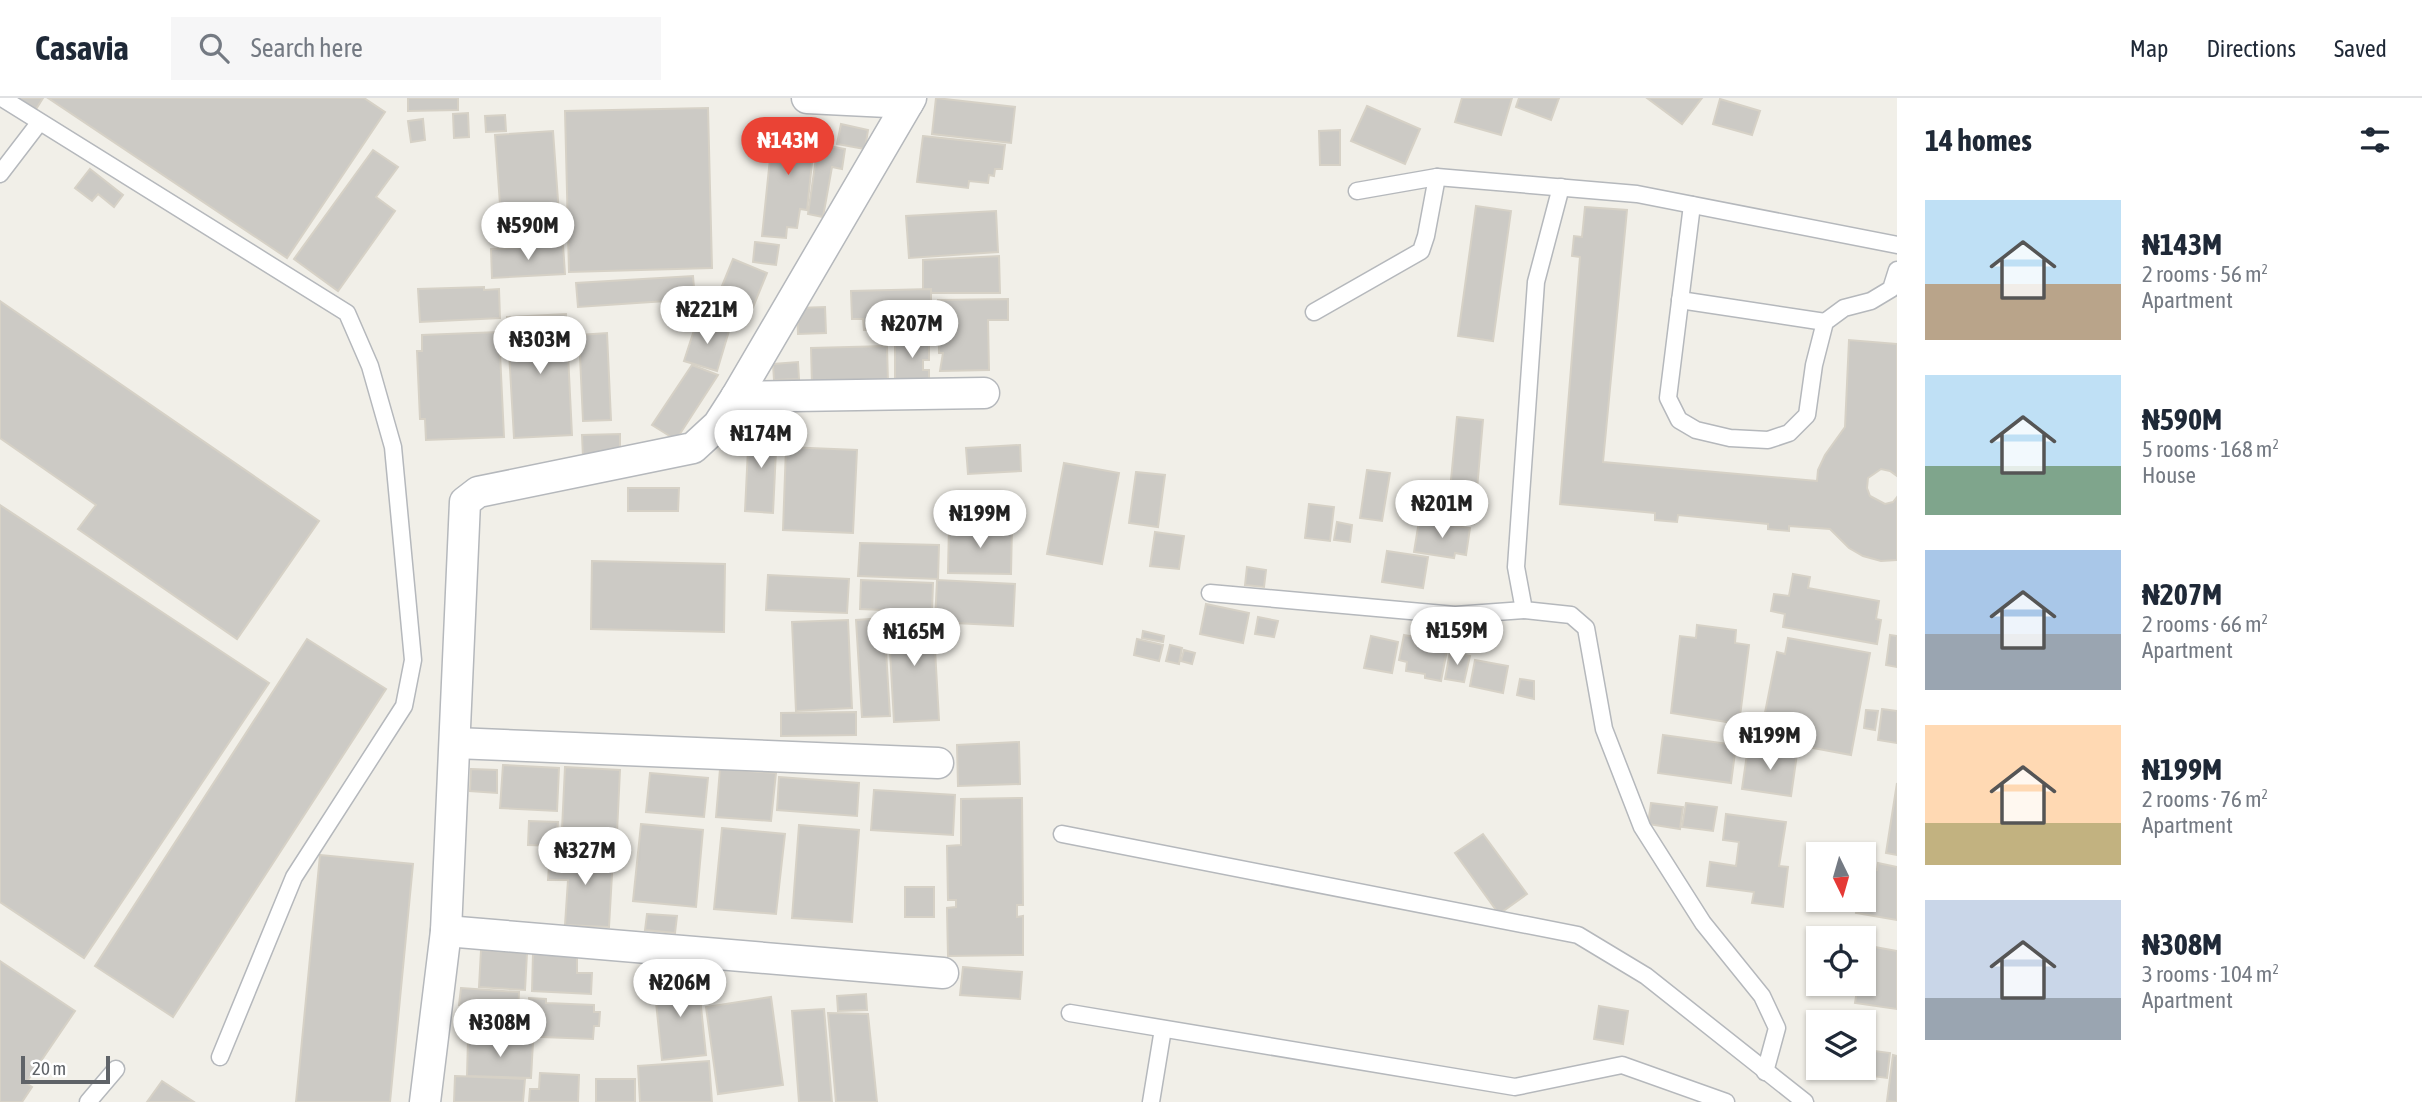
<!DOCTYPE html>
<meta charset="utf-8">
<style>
body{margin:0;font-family:"Asap Condensed",sans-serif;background:#f6f6f7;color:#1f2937;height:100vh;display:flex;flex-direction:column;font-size:26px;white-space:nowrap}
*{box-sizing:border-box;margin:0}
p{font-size:23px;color:#747a83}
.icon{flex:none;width:38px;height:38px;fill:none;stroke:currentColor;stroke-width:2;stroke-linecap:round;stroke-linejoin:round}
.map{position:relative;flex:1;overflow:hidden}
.drawer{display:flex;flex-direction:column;background:#fff;width:525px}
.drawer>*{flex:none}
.needle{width:46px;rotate:175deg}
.buttons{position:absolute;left:1806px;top:744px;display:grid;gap:14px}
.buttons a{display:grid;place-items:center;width:70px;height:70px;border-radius:0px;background:#fff;box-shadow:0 2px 5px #0004;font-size:35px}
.scale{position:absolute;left:21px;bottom:18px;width:89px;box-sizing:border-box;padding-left:7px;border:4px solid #5f6368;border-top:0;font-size:19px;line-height:24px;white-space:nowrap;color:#5f6368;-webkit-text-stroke:5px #fff;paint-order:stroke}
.price{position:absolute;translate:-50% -60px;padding:0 16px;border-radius:24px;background:#fff;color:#222;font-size:23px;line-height:46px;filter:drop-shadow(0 2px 4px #0008)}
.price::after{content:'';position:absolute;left:50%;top:42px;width:21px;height:16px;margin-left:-10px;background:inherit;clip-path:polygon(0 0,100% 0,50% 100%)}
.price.current{background:#ea4335;color:#fff}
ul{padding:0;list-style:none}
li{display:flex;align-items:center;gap:21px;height:175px;padding:0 28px}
li span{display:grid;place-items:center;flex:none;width:196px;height:140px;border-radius:0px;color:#555}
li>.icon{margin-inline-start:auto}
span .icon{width:84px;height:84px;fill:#fffc;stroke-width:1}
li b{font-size:30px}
h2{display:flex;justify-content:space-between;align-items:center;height:84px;padding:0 28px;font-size:30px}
header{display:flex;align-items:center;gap:42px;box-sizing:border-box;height:98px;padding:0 35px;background:#fff;border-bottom:2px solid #e0e1e3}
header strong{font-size:33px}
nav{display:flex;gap:38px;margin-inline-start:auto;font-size:24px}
.search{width:490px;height:63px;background:#f6f6f7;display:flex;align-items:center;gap:18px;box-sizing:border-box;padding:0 24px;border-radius:0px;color:#747a83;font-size:26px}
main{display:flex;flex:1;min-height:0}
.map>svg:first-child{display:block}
</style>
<header>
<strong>Casavia</strong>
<div class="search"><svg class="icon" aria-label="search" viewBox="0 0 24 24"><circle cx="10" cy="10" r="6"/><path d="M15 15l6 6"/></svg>Search here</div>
<nav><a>Map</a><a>Directions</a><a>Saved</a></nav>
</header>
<main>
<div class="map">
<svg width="1897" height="1004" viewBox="0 0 1897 1004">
<rect width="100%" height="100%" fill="#f1efe8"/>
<g fill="#cccac5" stroke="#d6d1c6" stroke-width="2">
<polygon points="10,0 43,0 33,16"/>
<polygon points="48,0 364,0 385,14 287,160"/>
<polygon points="408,0 458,0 458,12 408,13"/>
<polygon points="936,0 1015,9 1011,45 932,36"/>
<polygon points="1462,0 1512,0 1501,37 1455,24"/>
<polygon points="1519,0 1559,0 1551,22 1516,9"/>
<polygon points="1647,0 1702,0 1682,26"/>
<polygon points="1720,1 1760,13 1752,37 1713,26"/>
<polygon points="1367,8 1420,31 1405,66 1351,43"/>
<polygon points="708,10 712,170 569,174 565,13"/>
<polygon points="468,15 469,39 454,40 453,16"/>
<polygon points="505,17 506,33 486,34 485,18"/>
<polygon points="423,21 425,42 411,44 408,23"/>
<polygon points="774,22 816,27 807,112 800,111 797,130 787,129 786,140 762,138"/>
<polygon points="841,26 868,32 865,51 837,46"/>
<polygon points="1340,32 1340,67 1320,67 1319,33"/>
<polygon points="553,33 561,144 503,148 495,37"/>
<polygon points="923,38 1005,47 1002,71 995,71 994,78 989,77 988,85 969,83 968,90 917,84"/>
<polygon points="818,46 845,51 842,71 832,69 823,119 808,116"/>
<polygon points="373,52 398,69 376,99 395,113 338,193 294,161"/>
<polygon points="90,71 123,97 114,109 98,96 92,103 75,90"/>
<polygon points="1476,108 1511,113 1493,243 1458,238"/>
<polygon points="1585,109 1627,112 1603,364 1817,383 1818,372 1825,357 1845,329 1849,242 1897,246 1897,378 1890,373 1881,371 1868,380 1867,390 1870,398 1885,406 1893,404 1897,399 1897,462 1881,463 1863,458 1849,450 1830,431 1789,428 1789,433 1768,431 1768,426 1678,417 1677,424 1655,422 1655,415 1560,406 1580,159 1572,158 1574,138 1582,139"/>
<polygon points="996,113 998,154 909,160 906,118"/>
<polygon points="755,144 779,147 776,167 753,164"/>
<polygon points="563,147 565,176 492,180 491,151"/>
<polygon points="999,158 1000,195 923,195 923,162"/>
<polygon points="733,161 767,175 747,224 713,210"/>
<polygon points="693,178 695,201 578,209 576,185"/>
<polygon points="484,189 484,192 499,191 500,220 420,224 418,191"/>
<polygon points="931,191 931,231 864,232 863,221 852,221 851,193"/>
<polygon points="1008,201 1008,222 988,222 989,272 940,273 943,255 939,255 938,202"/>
<polygon points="0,203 319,423 237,541 78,431 96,407 0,340"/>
<polygon points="825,209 826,235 798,236 797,210"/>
<polygon points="566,216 572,337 514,340 507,219"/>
<polygon points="697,223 729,233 717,273 684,263"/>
<polygon points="499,234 504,339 426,342 425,321 420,321 417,253 422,253 422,237"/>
<polygon points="607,235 611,322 583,323 579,237"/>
<polygon points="895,240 929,240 929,262 923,262 923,272 929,272 929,285 895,283"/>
<polygon points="887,248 888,285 812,288 811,250"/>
<polygon points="798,264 799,281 774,282 773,266"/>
<polygon points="692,267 718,277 676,342 652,327"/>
<polygon points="1457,319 1483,322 1474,426 1447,424"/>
<polygon points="749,330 777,331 773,415 745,413"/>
<polygon points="620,336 620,358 583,359 582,337"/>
<polygon points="1020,347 1021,373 968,376 966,350"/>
<polygon points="786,349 857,352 853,435 783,432"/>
<polygon points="1064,365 1119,375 1102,466 1047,456"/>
<polygon points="1367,372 1390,375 1382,423 1360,420"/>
<polygon points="1136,374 1165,377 1158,429 1129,425"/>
<polygon points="628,390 679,390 678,413 628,413"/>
<polygon points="1309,406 1334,409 1330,443 1305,440"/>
<polygon points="0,407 269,585 84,860 0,804"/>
<polygon points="1419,423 1470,430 1466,457 1455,455 1454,460 1414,454"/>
<polygon points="1337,424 1352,427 1350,444 1334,442"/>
<polygon points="949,427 1012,428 1011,476 948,475"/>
<polygon points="1155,434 1184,438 1179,471 1150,468"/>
<polygon points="860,445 939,447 938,481 858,478"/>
<polygon points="1387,453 1428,459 1423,490 1382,484"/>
<polygon points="592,463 725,466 724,534 591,531"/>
<polygon points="1247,469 1266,472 1264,489 1245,487"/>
<polygon points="1793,476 1810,479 1808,490 1879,503 1876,521 1881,522 1877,546 1783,529 1785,516 1771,513 1774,496 1789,498"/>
<polygon points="768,477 849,481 847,515 766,512"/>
<polygon points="861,482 933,485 932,514 860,511"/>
<polygon points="937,482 1015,486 1013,528 935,524"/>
<polygon points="1206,506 1249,515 1243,545 1200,536"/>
<polygon points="933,516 939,622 894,624 888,518"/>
<polygon points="1258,519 1278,523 1274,539 1255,536"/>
<polygon points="884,520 890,618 862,619 856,522"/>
<polygon points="848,522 852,610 796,613 792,524"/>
<polygon points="1697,527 1736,532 1735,545 1749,547 1739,626 1671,615 1680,538 1696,540"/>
<polygon points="1143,533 1164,538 1163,544 1142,540"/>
<polygon points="1404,537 1416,539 1415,546 1447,552 1441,583 1425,580 1425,576 1406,573 1407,564 1399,562"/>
<polygon points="1890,537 1897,538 1897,569 1886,567"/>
<polygon points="1371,538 1398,544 1392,575 1364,570"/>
<polygon points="1788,540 1870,555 1851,657 1760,640 1777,554 1785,556"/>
<polygon points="307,541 386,591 173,919 95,868"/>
<polygon points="1137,541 1163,547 1159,563 1134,557"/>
<polygon points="1170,547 1182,550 1179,566 1166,563"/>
<polygon points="1184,552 1195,555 1192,566 1181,563"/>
<polygon points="1450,554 1470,558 1464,584 1445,581"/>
<polygon points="1475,562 1508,568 1503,595 1470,588"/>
<polygon points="1520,581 1534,583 1534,601 1517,597"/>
<polygon points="1882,611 1897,613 1897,645 1878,642"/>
<polygon points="1866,612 1878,613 1875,632 1864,630"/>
<polygon points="856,614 856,637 781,638 781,615"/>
<polygon points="1663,637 1736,647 1731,685 1658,675"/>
<polygon points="1019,644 1020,686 958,688 957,647"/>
<polygon points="1748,649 1797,656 1791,698 1742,691"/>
<polygon points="503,667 559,670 557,713 500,710"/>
<polygon points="565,669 620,672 616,755 561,752"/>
<polygon points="471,671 497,672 497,695 470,693"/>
<polygon points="720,671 776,675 771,723 716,719"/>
<polygon points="650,675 708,680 704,719 646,714"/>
<polygon points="779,679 859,685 857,718 777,712"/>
<polygon points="1897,685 1897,757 1886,755"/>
<polygon points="874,692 955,697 953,737 871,732"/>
<polygon points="1022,700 1023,807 1017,807 1017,819 1023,818 1023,857 948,858 947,810 956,809 956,802 948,802 947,748 961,747 961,701"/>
<polygon points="1651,705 1683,709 1680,731 1648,726"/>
<polygon points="1686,705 1717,709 1713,733 1682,729"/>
<polygon points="1726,716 1786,724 1779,768 1788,769 1783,809 1752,805 1754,794 1707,788 1710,764 1736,768 1739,744 1723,742"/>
<polygon points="529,723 558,724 556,748 528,747"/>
<polygon points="641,726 703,732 696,809 633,803"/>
<polygon points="799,727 859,732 852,824 792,820"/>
<polygon points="722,730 785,736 776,816 714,811"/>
<polygon points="1483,736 1527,796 1499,816 1455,755"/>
<polygon points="550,755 613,759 609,829 565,827 568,782 548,782"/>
<polygon points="320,757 413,766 390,1004 296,1004"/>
<polygon points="1878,765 1897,769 1897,822 1856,815 1858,802 1864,802 1864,770 1877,772"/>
<rect x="905" y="789" width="29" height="30"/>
<polygon points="647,816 677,818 675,835 645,832"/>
<polygon points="1864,847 1897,853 1897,911 1855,905 1858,886 1864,886"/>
<polygon points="481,852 527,855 525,892 479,889"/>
<polygon points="533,856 577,857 577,875 592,875 591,896 532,893"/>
<polygon points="0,863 75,913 26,985 32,989 22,1004 0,1004"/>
<polygon points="963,869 1022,874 1020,901 960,897"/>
<polygon points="698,880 706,957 662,962 654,885"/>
<polygon points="461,890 519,894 518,912 459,907"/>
<polygon points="866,896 867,912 838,913 837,898"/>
<polygon points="771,899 783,987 718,996 706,909"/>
<polygon points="529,900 546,901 546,905 594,907 594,914 600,914 599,928 594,928 593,941 516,938 517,914 529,914"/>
<polygon points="1599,908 1628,913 1623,946 1594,941"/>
<polygon points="824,911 832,1004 799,1004 792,913"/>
<polygon points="828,915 868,916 877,1004 836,1004"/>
<polygon points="468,941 533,944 531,980 467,978"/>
<polygon points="1867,952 1890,955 1887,980 1864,977"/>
<polygon points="1893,957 1897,958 1897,1004 1887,1003"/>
<polygon points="709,963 712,1004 640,1004 638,968"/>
<polygon points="540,975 579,977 578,1004 529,1004 530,991 539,991"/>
<polygon points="455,978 525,981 523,1004 454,1004"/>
<rect x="596" y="981" width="39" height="23"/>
<polygon points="162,983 194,1004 147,1004"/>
</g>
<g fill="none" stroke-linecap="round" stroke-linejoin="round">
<g stroke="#b5b8bc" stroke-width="19">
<g id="lane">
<polyline points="2,0 347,215 370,268 393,349 413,562 404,608 294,779 220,959"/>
<polyline points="0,76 39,25"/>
<polyline points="1561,89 1536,184 1516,469 1524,512 1571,517 1586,530 1604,631 1642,729 1703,825 1762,898 1777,930 1765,974"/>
<polyline points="1357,93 1437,79 1637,96 1897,147"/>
<polyline points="1692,107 1668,300 1679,322 1696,332 1730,340 1768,342 1789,335 1807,317 1814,267 1825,224 1844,210 1871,203 1891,191 1897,172"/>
<polyline points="1680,202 1825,224"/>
<polyline points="1314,214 1421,153 1426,138 1437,79"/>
<polyline points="1210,495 1455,517 1524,512"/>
<polyline points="1062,736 1578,837 1646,878 1805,1004"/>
<polyline points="1070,915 1515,989 1622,967 1726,1004"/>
<polyline points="88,1004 116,971"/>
<polyline points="1151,1004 1163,931"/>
</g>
</g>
<g stroke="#b5b8bc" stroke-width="33">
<g id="street">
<polyline points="807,0 908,5"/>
<polyline points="736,299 984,295"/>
<polyline points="455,645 938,665"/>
<polyline points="446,833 943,875"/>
<polyline points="425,1004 446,833 465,404 478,394 693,350 718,327 736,299 911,0"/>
</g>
</g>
<use href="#lane" stroke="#fff" stroke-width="16"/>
<use href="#street" stroke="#fff" stroke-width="30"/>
</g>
</svg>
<div class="buttons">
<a><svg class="needle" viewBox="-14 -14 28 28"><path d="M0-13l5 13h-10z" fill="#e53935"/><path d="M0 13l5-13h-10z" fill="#747a83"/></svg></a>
<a><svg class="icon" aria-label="locate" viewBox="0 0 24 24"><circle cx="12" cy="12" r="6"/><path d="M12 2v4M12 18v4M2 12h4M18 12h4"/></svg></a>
<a><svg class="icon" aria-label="layers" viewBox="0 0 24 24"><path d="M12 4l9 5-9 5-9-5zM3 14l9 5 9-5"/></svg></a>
</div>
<div class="scale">20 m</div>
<b class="price current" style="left:788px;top:79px">₦143M</b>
<b class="price" style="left:528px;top:164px">₦590M</b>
<b class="price" style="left:707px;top:248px">₦221M</b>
<b class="price" style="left:912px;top:262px">₦207M</b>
<b class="price" style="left:540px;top:278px">₦303M</b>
<b class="price" style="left:761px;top:372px">₦174M</b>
<b class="price" style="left:1442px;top:442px">₦201M</b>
<b class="price" style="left:980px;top:452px">₦199M</b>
<b class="price" style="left:1457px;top:569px">₦159M</b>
<b class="price" style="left:914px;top:570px">₦165M</b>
<b class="price" style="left:1770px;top:674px">₦199M</b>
<b class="price" style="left:585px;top:789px">₦327M</b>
<b class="price" style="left:680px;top:921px">₦206M</b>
<b class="price" style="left:500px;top:961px">₦308M</b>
</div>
<section class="drawer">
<h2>14 homes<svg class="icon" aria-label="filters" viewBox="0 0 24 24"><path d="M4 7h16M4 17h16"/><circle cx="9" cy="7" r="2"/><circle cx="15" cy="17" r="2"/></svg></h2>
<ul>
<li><span style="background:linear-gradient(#bfe0f5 60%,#b9a48a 0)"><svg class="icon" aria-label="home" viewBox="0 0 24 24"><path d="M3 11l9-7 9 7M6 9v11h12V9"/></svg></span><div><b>₦143M</b><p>2 rooms · 56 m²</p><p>Apartment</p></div></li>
<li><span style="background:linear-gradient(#bfe0f5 65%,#7fa58c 0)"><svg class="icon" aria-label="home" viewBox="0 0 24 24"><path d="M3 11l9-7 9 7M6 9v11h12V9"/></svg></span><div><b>₦590M</b><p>5 rooms · 168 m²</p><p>House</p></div></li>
<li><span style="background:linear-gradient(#a9c7e8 60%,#9aa5b1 0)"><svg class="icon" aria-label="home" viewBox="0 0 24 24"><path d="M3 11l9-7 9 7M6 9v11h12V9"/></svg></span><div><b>₦207M</b><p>2 rooms · 66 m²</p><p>Apartment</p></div></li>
<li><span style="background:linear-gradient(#ffd9b3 70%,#c2b280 0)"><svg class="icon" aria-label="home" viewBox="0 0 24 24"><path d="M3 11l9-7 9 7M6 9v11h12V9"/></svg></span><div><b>₦199M</b><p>2 rooms · 76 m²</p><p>Apartment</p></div></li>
<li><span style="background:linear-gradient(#c9d6e8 70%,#9aa5b1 0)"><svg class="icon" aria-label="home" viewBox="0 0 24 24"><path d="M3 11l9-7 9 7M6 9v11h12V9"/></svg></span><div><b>₦308M</b><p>3 rooms · 104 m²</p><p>Apartment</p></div></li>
</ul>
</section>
</main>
